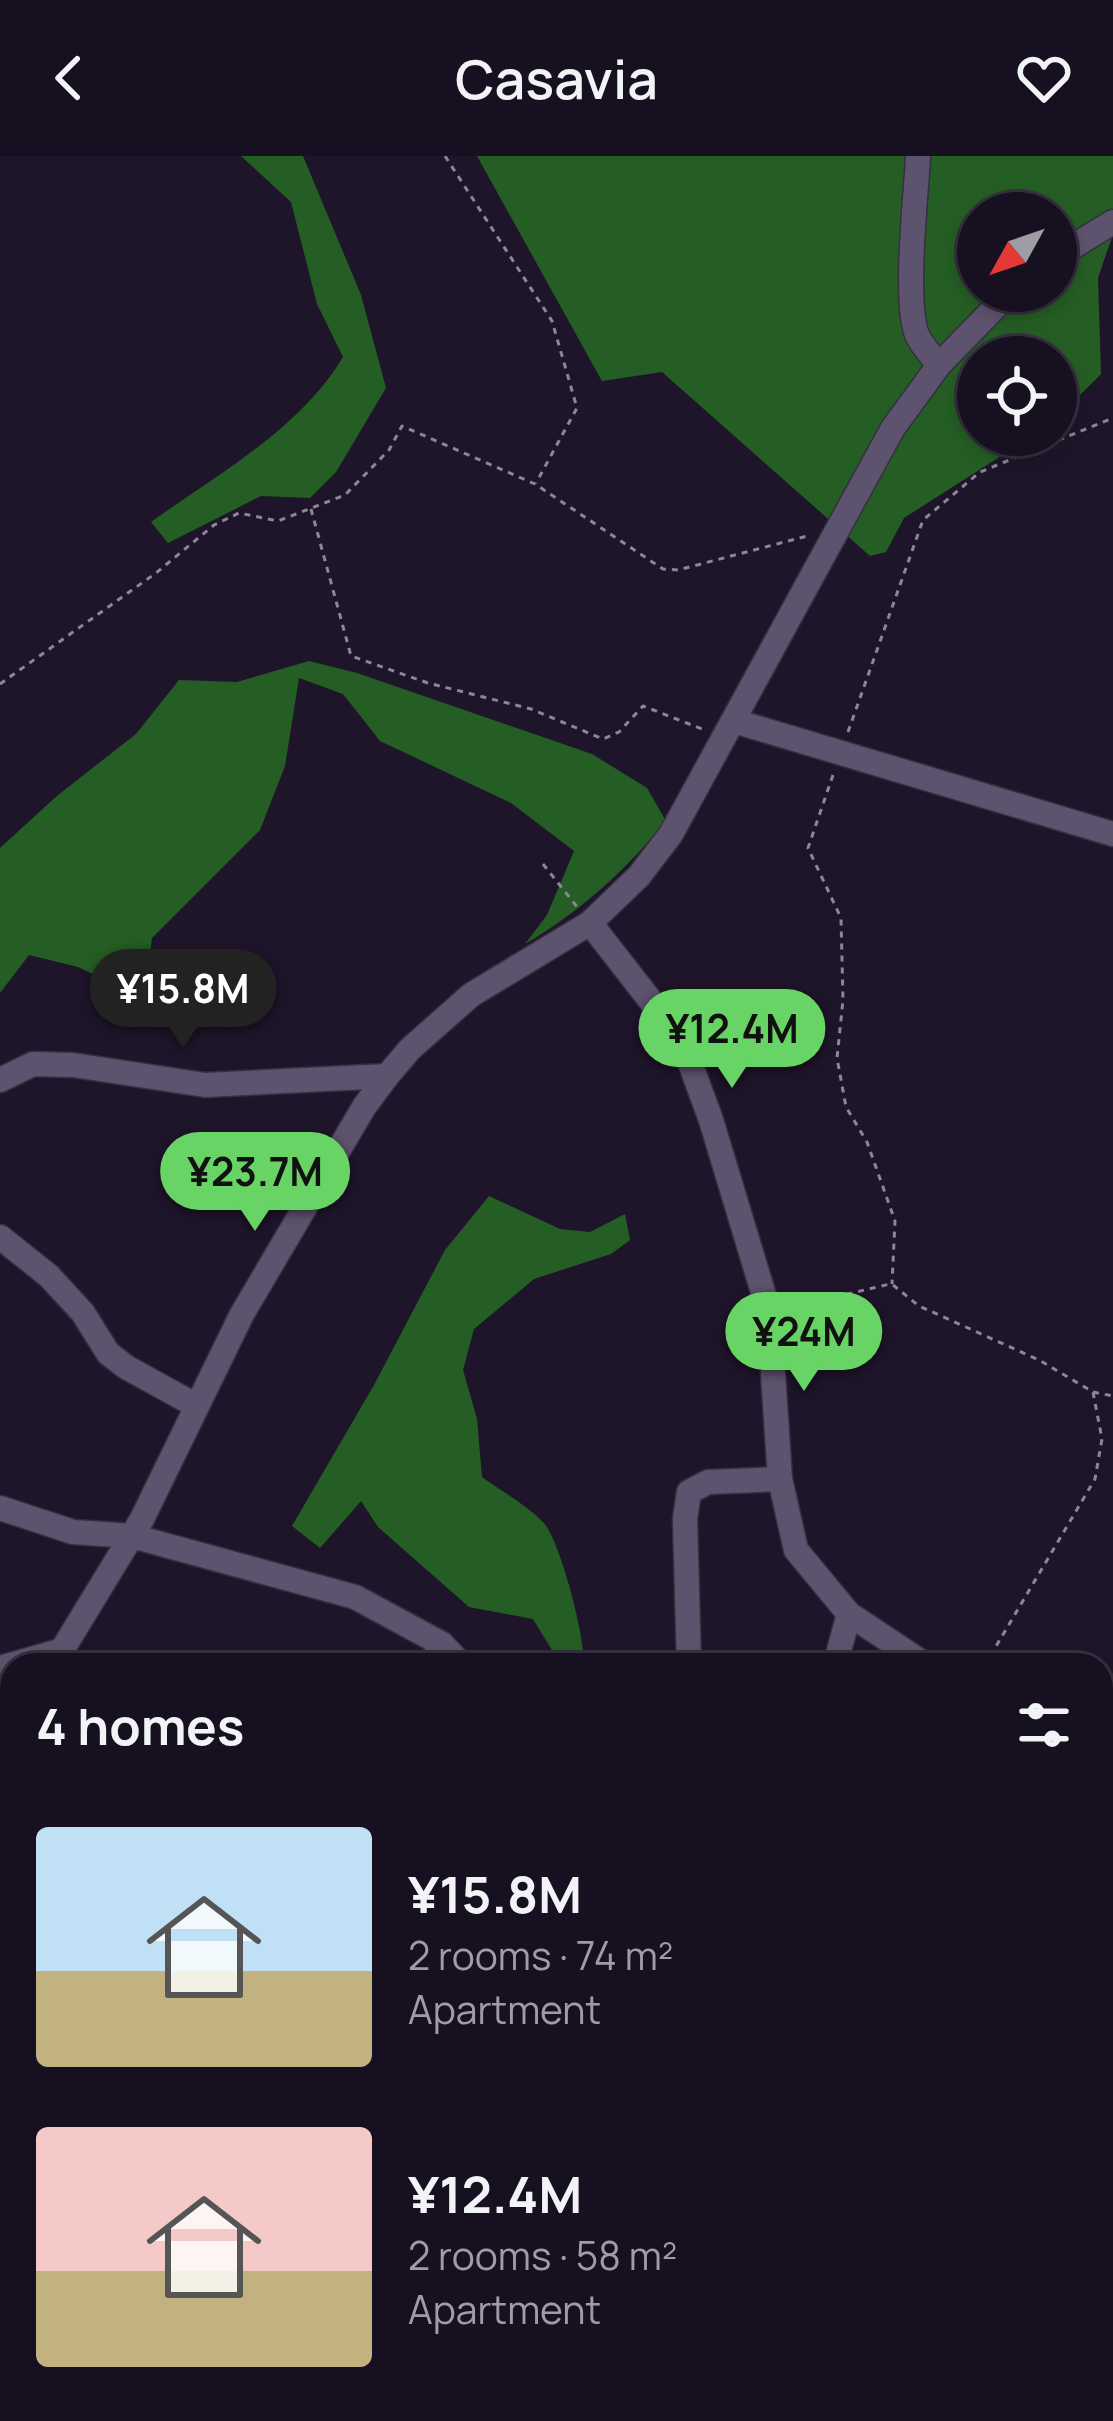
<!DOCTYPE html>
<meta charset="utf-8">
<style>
body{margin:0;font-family:Manrope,sans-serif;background:#241e2d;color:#f1f3f6;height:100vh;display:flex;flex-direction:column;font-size:45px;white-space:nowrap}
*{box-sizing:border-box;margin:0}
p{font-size:39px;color:#9e9da5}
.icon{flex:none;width:66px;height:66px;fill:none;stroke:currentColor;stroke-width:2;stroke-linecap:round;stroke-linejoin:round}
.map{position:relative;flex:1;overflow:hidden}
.panel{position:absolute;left:0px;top:1497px;width:1113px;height:768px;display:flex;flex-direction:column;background:#171020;border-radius:36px 36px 0 0;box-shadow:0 6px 18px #0003,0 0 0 3px #36303e}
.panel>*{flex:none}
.needle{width:78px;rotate:230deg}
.controls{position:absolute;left:957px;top:36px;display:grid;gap:24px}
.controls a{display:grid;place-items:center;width:120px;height:120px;border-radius:50%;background:#171020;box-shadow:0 6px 18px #0003,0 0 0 3px #36303e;font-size:60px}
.price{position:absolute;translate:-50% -102px;padding:0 27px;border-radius:42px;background:#68d465;color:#111;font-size:39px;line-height:78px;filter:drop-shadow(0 3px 6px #0008)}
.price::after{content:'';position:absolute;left:50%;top:72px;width:36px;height:27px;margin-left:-18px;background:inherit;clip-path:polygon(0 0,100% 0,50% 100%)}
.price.active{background:#222;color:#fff}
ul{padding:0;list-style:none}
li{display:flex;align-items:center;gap:36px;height:300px;padding:0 36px}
li span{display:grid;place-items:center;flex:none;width:336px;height:240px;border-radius:12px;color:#555}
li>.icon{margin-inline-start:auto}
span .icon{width:144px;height:144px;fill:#fffc;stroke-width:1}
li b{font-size:51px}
h2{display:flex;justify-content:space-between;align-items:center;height:144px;padding:0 36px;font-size:51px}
header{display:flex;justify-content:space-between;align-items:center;height:156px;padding:0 36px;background:#171020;font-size:54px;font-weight:600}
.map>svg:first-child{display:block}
</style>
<header><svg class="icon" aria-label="back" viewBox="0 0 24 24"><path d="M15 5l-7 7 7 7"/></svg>Casavia<svg class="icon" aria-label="heart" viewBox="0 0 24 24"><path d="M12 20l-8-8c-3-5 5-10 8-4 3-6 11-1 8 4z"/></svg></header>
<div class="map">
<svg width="1113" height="2265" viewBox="0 0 1113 2265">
<rect width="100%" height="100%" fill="#1f152b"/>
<g fill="#255e24" fill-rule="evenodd">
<path d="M241,0H303L361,139L386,232L336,316L310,342L261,340L168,387L151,366C218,318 300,273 343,201L317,148L291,46Z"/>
<path d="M477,0H1113V78L1098,122L1101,218L1056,263V201H978V279H1034L904,362L886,396L870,400L662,216L602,225ZM978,57H1056V135H978Z"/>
<path d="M309,505L357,517L592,598L647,632L666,665C625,715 580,756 525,788L547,759L574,695L511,647L380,585L343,538L299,522L285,610L260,674L152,782L148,813L126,834L78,811L29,799L0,837V692L58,639L136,578L179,524L237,526Z"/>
<path d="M489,1040L560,1073L590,1076L625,1058L630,1084L611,1098L534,1123L474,1173L463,1214L477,1263L482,1321C499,1334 539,1356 548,1373C563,1398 585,1481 584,1509H561L533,1463L469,1451L378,1371L361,1345L320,1392L292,1370L374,1229L445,1094Z"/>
<path d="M0,1867C16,1907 14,1950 12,1993C11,2013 1,2033 12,2050V2253H372L361,2265H0Z"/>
</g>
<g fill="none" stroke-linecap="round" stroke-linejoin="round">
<g stroke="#583a7b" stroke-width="30">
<polyline points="1101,1772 1113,1754"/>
<polyline points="781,2265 788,2253"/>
</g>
<g stroke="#362f40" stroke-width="27">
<g id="minor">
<path d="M918,0C916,41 904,144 917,179C922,190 932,200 939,209"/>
<polyline points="1056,101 1113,66"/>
<polyline points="734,565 1113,678"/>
<polyline points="590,767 682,885 711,964 769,1156 780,1323 796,1394 849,1458 926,1509"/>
<polyline points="0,924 33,908 73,909 205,929 387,920"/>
<polyline points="0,1081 49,1120 83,1157 108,1197 126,1211 195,1249"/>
<polyline points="0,1352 73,1376 132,1380 355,1441 442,1488 462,1509"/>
<polyline points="53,1509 142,1363 242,1158 364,951 387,920 410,893 471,839 590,767 639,720 671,678 893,272 939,209 1011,135"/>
<polyline points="429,1509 442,1488"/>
<polyline points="689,1509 685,1363 689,1336 708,1326 780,1323"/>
<polyline points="835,1509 849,1458"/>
<polyline points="0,1512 63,1494"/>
<polyline points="0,1588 12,1570"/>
<polyline points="1101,1624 1113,1632"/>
<polyline points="0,1808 12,1812"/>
</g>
</g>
<g stroke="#8e8698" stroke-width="3" stroke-dasharray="6 6" stroke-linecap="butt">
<polyline points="445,0 552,165 577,252 536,327"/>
<polyline points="311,353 351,500 428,527 531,553 603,583 619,576 643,550 702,573"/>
<polyline points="0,528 156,417 214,369 239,357 278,365 345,339 389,294 402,270 535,328 663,413 678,414 811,379"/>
<polyline points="848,576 923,364 980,316 1113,262"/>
<polyline points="833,619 808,692 841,762 843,844 837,902 846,951 867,986 895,1065 892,1128"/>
<polyline points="543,708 578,752"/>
<polyline points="893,1129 919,1150 1039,1204 1093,1236 1102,1283 1095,1323 985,1509"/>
<polyline points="788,1152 890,1128"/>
<polyline points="1093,1236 1113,1240"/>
<polyline points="506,2253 508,2265"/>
<polyline points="1078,2253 1096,2265"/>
<polyline points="735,2265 743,2253"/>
</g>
<use href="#minor" stroke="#5e536e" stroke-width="24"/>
</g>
</svg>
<div class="controls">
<a><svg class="needle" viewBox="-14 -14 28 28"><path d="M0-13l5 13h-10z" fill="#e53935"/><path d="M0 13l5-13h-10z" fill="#9e9da5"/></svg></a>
<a><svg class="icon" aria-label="locate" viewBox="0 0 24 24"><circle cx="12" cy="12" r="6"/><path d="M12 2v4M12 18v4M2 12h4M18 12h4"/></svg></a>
</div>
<b class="price active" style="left:183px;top:895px">¥15.8M</b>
<b class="price" style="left:732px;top:935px">¥12.4M</b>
<b class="price" style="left:255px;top:1078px">¥23.7M</b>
<b class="price" style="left:804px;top:1238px">¥24M</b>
<section class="panel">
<h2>4 homes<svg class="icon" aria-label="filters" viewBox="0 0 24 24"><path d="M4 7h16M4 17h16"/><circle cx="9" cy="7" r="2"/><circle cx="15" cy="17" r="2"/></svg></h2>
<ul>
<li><span style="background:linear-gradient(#bfe0f5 60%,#c2b280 0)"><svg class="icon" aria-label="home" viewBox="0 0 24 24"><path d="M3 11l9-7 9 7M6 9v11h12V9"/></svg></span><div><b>¥15.8M</b><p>2 rooms · 74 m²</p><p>Apartment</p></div></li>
<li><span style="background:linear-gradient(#f6c9c9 60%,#c2b280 0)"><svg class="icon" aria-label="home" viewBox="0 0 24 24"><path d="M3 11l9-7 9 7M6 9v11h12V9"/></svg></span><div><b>¥12.4M</b><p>2 rooms · 58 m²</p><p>Apartment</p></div></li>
</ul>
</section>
</div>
